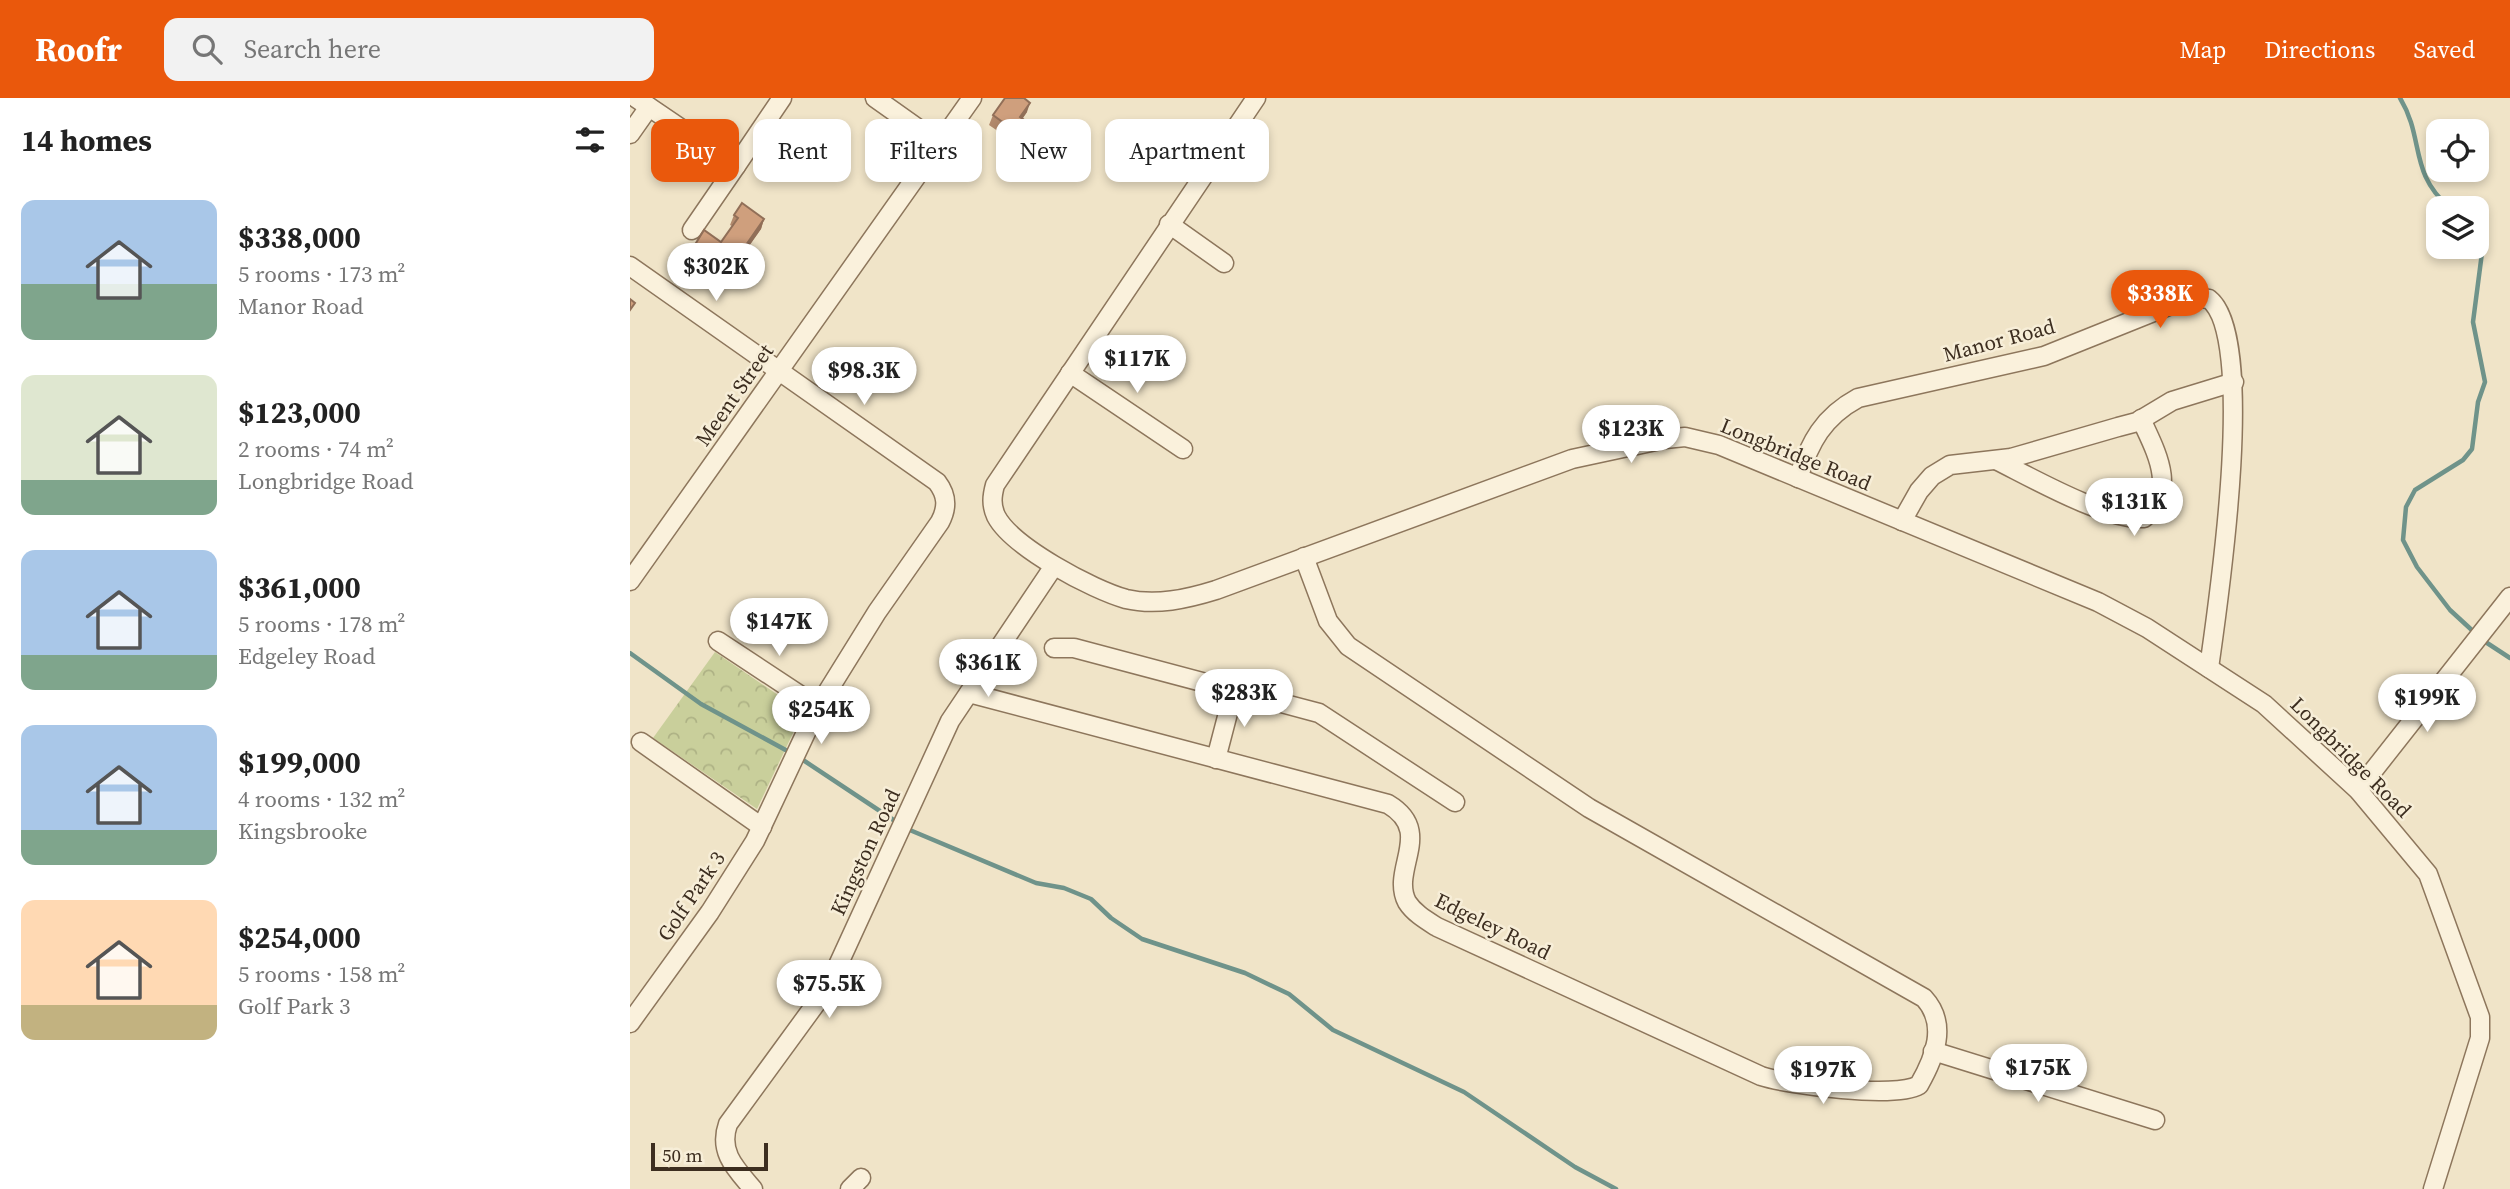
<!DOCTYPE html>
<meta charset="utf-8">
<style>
body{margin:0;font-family:"Source Serif 4",serif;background:#f2f2f2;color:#222;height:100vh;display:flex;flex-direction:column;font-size:26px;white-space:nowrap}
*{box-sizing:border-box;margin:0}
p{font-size:23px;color:#767676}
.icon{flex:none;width:38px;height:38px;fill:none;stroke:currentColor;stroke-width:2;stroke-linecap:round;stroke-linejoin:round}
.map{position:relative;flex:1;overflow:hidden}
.panel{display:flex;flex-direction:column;background:#fff;width:630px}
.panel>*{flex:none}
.top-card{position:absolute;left:21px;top:21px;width:665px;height:63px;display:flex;gap:14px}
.fabs{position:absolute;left:1796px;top:21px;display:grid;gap:14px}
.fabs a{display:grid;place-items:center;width:63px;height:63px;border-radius:14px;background:#fff;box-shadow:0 4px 10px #0003;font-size:35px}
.scale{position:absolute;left:21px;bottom:18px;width:117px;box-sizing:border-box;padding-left:7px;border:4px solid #3d2e20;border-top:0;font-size:19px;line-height:24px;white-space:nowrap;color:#3d2e20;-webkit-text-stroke:5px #f7eed8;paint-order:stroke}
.price{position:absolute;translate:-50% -60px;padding:0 16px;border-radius:24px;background:#fff;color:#222;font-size:23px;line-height:46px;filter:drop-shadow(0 2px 4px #0008)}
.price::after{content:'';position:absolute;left:50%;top:42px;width:21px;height:16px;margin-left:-10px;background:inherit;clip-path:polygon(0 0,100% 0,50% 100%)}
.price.active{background:#ea580c;color:#fff}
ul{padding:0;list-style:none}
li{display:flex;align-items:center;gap:21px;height:175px;padding:0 21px}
li span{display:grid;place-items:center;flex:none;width:196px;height:140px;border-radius:14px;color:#555}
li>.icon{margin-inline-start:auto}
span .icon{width:84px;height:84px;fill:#fffc;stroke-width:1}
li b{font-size:30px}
h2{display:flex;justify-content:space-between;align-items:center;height:84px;padding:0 21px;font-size:30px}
.chip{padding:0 24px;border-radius:14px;background:#fff;box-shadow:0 4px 10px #0003;font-size:24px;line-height:63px}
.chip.active{background:#ea580c;color:#fff}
header{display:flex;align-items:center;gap:42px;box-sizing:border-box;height:98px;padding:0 35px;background:#ea580c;color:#fff}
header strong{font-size:33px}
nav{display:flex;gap:38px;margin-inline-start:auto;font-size:24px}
.search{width:490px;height:63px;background:#f2f2f2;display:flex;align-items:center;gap:18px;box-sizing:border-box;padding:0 24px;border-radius:14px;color:#767676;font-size:26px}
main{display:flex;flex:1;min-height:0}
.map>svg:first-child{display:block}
</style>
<header>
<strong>Roofr</strong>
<div class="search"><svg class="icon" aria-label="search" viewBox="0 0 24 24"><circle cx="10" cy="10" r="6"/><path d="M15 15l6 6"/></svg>Search here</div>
<nav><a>Map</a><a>Directions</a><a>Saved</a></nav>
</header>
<main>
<section class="panel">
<h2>14 homes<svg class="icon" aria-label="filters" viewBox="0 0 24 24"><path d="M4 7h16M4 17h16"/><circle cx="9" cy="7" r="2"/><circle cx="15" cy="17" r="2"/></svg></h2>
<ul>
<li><span style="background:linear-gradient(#a9c7e8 60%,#7fa58c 0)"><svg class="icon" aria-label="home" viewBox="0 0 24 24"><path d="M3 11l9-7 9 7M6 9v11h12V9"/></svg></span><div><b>$338,000</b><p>5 rooms · 173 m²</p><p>Manor Road</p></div></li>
<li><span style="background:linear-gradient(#dfe7d0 75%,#7fa58c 0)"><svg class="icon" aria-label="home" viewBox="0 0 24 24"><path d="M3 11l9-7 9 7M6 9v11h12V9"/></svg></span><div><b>$123,000</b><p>2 rooms · 74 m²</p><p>Longbridge Road</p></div></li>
<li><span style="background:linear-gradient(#a9c7e8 75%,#7fa58c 0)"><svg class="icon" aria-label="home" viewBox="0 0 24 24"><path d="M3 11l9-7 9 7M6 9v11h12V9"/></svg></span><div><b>$361,000</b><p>5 rooms · 178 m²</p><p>Edgeley Road</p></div></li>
<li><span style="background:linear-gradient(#a9c7e8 75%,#7fa58c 0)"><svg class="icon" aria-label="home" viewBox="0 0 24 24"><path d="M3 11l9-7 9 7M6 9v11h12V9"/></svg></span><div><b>$199,000</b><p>4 rooms · 132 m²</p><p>Kingsbrooke</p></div></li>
<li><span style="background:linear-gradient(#ffd9b3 75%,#c2b280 0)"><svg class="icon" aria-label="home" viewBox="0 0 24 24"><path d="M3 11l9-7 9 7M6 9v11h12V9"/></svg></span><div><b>$254,000</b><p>5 rooms · 158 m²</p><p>Golf Park 3</p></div></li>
</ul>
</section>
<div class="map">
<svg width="1880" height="1091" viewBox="0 0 1880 1091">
<defs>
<pattern id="park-crowns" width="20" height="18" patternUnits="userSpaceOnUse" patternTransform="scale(1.75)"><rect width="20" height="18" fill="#c9cf9b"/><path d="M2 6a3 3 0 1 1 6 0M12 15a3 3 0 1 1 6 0" fill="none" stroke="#aeb285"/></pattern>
</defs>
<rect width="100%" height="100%" fill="#f0e4c8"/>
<polygon fill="url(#park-crowns)" points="85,554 173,614 127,711 23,640"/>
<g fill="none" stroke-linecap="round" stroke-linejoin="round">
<g stroke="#6f938a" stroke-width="4.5">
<path d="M1770,0C1795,41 1778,74 1820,110"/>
<polyline points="1845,535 1820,512 1787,469 1773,442 1776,409 1785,392 1833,362 1842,351 1848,304 1855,284 1843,224 1853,147 1846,131"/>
<polyline points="1851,541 1880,560"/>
<polyline points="0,555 71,606 163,656"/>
<polyline points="170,660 268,725"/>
<polyline points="275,730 406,785 434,790 461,801 481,820 512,841 615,875 659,896 703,932 834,994 945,1069 986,1091"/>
</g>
<g stroke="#8d765c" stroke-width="21">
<g id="minor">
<polyline points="6,0 106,68 152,0"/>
<polyline points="245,0 310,46"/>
<path d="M626,0L365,387C362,398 361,407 366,418C382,449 463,492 496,501C526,508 557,501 586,492L942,361L1035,341L1055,339L1089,347L1468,504L1517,530L1634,606L1728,692L1798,776L1850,919V940L1803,1091"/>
<polyline points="0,36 19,9"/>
<polyline points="539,126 594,165"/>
<polyline points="62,132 106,68"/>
<path d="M0,168L307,384C317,397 318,409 310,424L247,514L188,609L125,743L80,814L0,925"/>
<polyline points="440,275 553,351"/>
<path d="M1368,363C1404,381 1476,422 1514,420C1548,391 1526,354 1511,321"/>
<path d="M1168,380C1180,344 1193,319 1228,300L1414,258L1561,199L1579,201C1628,239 1588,506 1579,570"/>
<polyline points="1272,423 1289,393 1302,378 1320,367 1381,360 1488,329 1507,324 1542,303 1604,284"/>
<polyline points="0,483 342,0"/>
<polyline points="88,543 188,609"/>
<polyline points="424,550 444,550 689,615 825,704"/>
<path d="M339,595L758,706C805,734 760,771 777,804C784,815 796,822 807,829L1131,978C1159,987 1266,1001 1289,987C1305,959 1318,926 1294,900L959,710L718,548L698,523L674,459"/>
<polyline points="11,644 132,729"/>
<polyline points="586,661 604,592"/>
<polyline points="1728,692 1880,499"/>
<polyline points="1303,953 1525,1022"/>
<path d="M123,1091C106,1071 88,1054 98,1026L198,889L320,623L424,468"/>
<polyline points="220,1091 231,1080"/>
</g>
</g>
<use href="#minor" stroke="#faf1dc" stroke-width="18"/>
</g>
<g fill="#b2896c">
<polygon points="397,14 393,20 402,39 392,54 377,44 378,40 359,27 363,17"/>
<polygon points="104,117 134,121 131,131 88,192 72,181 74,175 66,169 70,159 62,154 66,145 91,144 102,128 100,127"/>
</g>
<g fill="#916f58">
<polygon points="400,5 397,14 387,28 390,19"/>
<polygon points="406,30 402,39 392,54 395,45"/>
<polygon points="134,121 131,131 88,192 91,183"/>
</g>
<g fill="#cf9f7d" stroke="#916f58" stroke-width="2">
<polygon points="375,0 394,0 400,5 390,19 406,30 395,45 380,34 382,31 363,17"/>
<polygon points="112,105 134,121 91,183 75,172 80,166 70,159 75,151 66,145 74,132 91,144 108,120 104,117"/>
<polygon points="0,201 5,205 0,212"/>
</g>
<g text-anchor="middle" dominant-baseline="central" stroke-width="5" stroke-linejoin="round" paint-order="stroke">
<g font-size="21" fill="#3d2e20" stroke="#f7eed8">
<text transform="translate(1369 242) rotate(-15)">Manor Road</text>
<text transform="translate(104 297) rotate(-55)">Meent Street</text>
<text transform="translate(1166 356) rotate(22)">Longbridge Road</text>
<text transform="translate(1721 659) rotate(45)">Longbridge Road</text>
<text transform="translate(235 754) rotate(-65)">Kingston Road</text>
<text transform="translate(61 798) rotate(-56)">Golf Park 3</text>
<text transform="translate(863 828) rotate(26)">Edgeley Road</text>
</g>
</g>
</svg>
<div class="fabs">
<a><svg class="icon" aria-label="locate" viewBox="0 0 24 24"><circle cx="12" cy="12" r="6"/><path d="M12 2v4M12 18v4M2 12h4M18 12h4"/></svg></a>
<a><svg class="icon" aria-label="layers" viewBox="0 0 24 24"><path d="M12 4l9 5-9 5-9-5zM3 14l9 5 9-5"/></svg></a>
</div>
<div class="scale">50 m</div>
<b class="price" style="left:86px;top:205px">$302K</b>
<b class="price active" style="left:1530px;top:232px">$338K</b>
<b class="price" style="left:507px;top:297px">$117K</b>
<b class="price" style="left:234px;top:309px">$98.3K</b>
<b class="price" style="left:1001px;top:367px">$123K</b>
<b class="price" style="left:1504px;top:440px">$131K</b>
<b class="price" style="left:149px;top:560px">$147K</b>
<b class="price" style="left:358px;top:601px">$361K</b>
<b class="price" style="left:614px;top:631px">$283K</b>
<b class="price" style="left:1797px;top:636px">$199K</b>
<b class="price" style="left:191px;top:648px">$254K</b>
<b class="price" style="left:199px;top:922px">$75.5K</b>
<b class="price" style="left:1408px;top:1006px">$175K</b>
<b class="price" style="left:1193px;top:1008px">$197K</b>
<div class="top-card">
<a class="chip active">Buy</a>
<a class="chip">Rent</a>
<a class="chip">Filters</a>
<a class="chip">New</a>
<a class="chip">Apartment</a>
</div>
</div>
</main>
